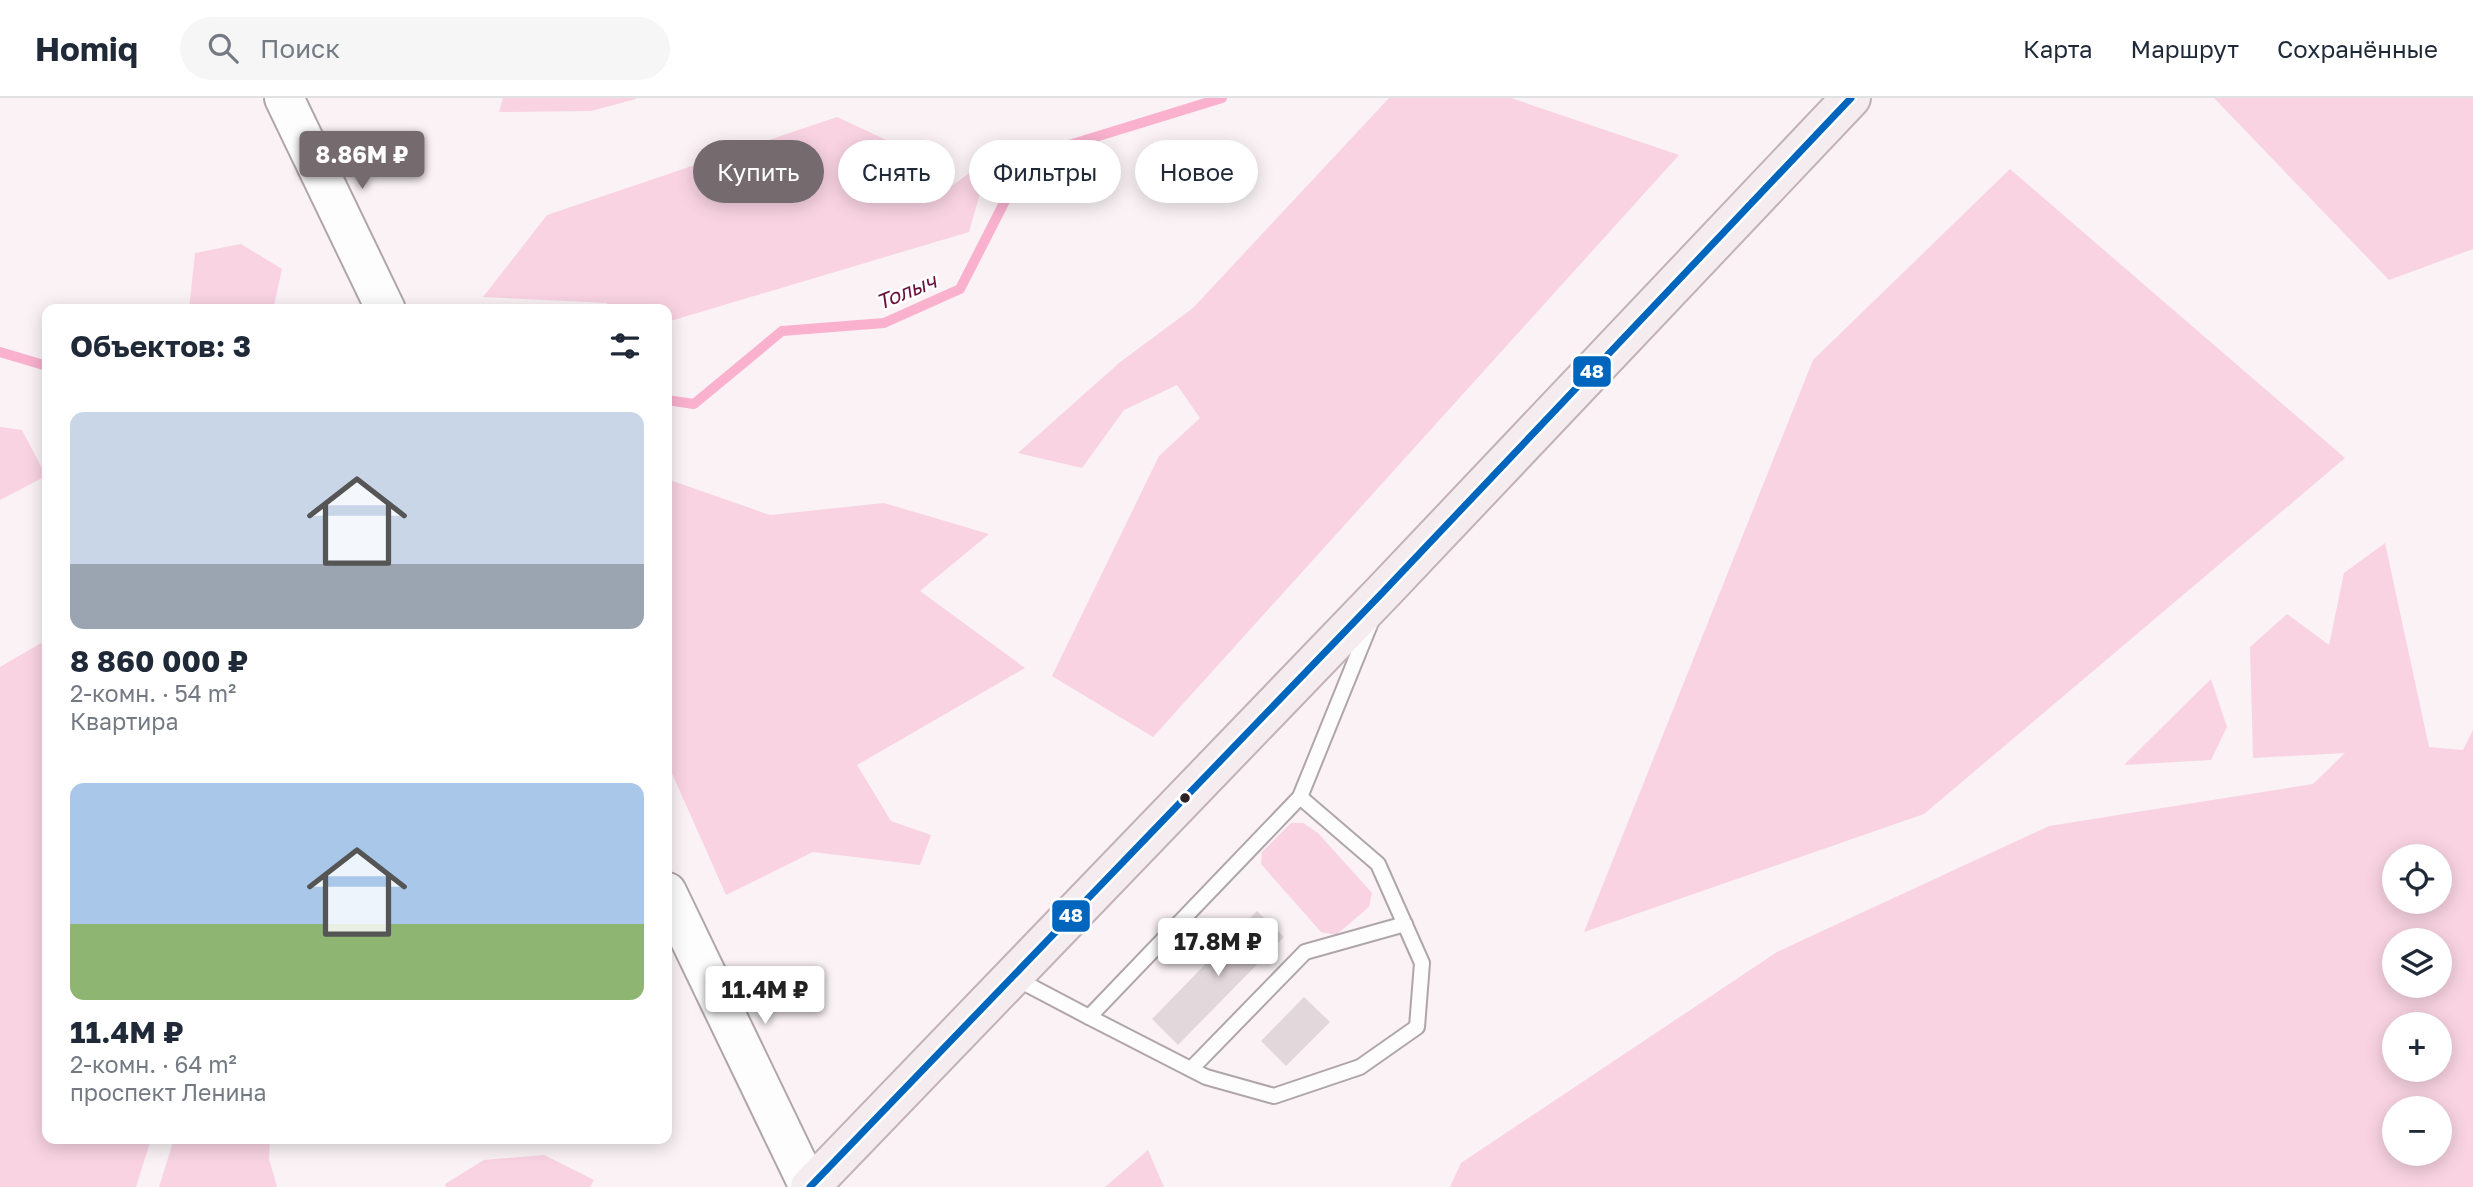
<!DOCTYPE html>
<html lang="ru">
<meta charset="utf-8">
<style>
body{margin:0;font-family:"Golos Text",sans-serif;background:#f6f6f7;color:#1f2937;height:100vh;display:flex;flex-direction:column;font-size:26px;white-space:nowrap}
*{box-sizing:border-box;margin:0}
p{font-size:23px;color:#747a83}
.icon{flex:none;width:38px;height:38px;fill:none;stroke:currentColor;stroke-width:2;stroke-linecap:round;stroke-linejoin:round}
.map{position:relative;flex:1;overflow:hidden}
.side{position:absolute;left:42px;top:206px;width:630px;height:840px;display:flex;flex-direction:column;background:#fff;border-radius:14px;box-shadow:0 4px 18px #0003}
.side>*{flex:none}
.hud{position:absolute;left:693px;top:42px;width:665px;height:63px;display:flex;gap:14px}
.fabs{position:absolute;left:2382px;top:746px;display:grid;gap:14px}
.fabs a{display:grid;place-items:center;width:70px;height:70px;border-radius:50%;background:#fff;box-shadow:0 4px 18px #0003;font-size:35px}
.price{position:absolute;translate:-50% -60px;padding:0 16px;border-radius:7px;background:#fff;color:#222;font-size:23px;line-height:46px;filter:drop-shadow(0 2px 4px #0008)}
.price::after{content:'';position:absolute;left:50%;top:42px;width:21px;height:16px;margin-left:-10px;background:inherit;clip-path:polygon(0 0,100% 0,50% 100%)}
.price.current{background:#756a6e;color:#fff}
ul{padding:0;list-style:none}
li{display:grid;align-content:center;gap:14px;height:371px;padding:0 28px}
li span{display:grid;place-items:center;height:217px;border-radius:14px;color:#555}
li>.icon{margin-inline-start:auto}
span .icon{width:126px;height:126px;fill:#fffc;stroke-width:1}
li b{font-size:30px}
h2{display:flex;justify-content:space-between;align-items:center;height:84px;padding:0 28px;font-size:30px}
.tag{padding:0 24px;border-radius:32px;background:#fff;box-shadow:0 4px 18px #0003;font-size:24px;line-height:63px}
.tag.current{background:#756a6e;color:#fff}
header{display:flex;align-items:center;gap:42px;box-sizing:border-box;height:98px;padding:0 35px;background:#fff;border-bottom:2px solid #e0e1e3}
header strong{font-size:33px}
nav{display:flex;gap:38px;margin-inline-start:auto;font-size:24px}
.search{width:490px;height:63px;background:#f6f6f7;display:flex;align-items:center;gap:18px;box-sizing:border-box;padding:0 24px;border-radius:38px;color:#747a83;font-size:26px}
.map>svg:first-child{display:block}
</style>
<header>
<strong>Homiq</strong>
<div class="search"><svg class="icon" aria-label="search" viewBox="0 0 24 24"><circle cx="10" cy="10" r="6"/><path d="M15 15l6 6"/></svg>Поиск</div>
<nav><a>Карта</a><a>Маршрут</a><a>Сохранённые</a></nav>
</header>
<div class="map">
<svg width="2473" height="1089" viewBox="0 0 2473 1089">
<rect width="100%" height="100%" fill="#faf2f5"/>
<g fill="#f9d3e2" fill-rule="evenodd">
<polygon points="503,0 636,0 636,1 591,13 499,14"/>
<polygon points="1389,0 1511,0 1679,57 1153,639 1052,578 1159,358 1200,320 1177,287 1124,312 1082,370 1018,355 1119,265 1193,210"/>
<polygon points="2214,0 2473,0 2473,151 2389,182"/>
<polygon points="837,19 895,46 935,100 990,60 969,134 667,224 667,212 608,212 607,205 483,199 547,117"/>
<polygon points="2010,71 2345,360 1924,716 1584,834 1813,262"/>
<polygon points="241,146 282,171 273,212 189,212 195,155"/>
<polygon points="0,329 22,332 46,378 0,402"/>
<polygon points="667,381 770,417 884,405 989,436 920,493 1025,570 857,667 891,723 931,737 920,767 813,754 726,797 667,664"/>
<path d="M2385,445L2429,649L2463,652L2473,632V1089H1450L1461,1065L1777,854L2049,728L2313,686L2345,655L2253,660L2250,549L2287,516L2329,547L2344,475ZM2394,758H2440V803H2394ZM2394,842H2440V887H2394ZM2394,926H2440V971H2394ZM2394,1010H2440V1055H2394Z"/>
<polygon points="41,545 47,557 47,1041 151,1041 136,1089 0,1089 0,569"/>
<polygon points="2211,581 2227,629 2211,662 2124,667"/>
<polygon points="1291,725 1303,725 1318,735 1372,795 1369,809 1336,837 1321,834 1261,766 1262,754"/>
<polygon points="174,1041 270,1041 269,1061 277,1089 159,1089"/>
<polygon points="1148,1052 1164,1089 1105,1089"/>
<polygon points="544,1057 594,1082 590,1089 446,1089 445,1086 484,1062"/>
</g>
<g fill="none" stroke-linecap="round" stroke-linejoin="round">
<g stroke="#f9b1ce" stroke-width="10">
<polyline points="0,254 47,268"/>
<polyline points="667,302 694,306 782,233 884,225 960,191 1027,60 1222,0"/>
</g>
</g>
<g fill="#e2d8db">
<polygon points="1257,813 1284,839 1178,947 1152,921"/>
<polygon points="1304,899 1330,924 1286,968 1261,943"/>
</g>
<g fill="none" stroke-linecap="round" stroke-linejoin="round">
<g stroke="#b0a6aa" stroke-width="18">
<g id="lane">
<polyline points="1015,880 1089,919 1300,699 1371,524"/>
<polyline points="1089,919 1206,979 1274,998 1360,969 1417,929 1422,865 1378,766 1300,699"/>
<polyline points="1191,971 1305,854 1405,826"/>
</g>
</g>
<g stroke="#b0a6aa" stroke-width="42">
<g id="secondary">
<polyline points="284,0 386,212"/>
<polyline points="667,794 809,1089"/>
</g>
</g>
<g stroke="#c3b1b8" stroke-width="42">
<polyline id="primary" points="810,1089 1384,493 1851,0"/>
</g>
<use href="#lane" stroke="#fefdfe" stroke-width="14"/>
<use href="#secondary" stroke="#fefdfe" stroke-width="38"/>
<use href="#primary" stroke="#f5ecf0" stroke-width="38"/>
<g stroke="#fff" stroke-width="12">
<polyline id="bus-1" points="810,1089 1384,493 1851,0"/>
</g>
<use href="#bus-1" stroke="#0065bd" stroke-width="7"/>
</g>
<circle fill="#2d2125" stroke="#fff" stroke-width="2.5" cx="1185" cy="700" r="6"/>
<g text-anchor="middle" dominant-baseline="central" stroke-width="5" stroke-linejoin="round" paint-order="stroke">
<g font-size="21" font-style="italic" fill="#68103e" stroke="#fff">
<text transform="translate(906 193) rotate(-22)">Толыч</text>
</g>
</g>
<g stroke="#fff" stroke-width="2.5">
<rect x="1572" y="257" width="40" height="33" rx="7" fill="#0065bd"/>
<rect x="1051" y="801" width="40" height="34" rx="7" fill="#0065bd"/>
</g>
<g font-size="19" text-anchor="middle" font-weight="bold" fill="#fff">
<text x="1592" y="280">48</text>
<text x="1071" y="824">48</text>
</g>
</svg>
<div class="fabs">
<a><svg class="icon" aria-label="locate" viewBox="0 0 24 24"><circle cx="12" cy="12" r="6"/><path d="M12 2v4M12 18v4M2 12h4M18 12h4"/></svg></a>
<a><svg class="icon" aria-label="layers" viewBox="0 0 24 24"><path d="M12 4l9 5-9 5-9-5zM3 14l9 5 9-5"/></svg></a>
<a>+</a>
<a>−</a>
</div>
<b class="price current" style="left:362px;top:93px">8.86M ₽</b>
<b class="price" style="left:1218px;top:880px">17.8M ₽</b>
<b class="price" style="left:765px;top:928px">11.4M ₽</b>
<div class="hud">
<a class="tag current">Купить</a>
<a class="tag">Снять</a>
<a class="tag">Фильтры</a>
<a class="tag">Новое</a>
</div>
<section class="side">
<h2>Объектов: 3<svg class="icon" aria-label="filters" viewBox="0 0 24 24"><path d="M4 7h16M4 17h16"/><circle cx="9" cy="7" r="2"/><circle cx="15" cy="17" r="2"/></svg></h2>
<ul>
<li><span style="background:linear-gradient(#c9d6e8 70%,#9aa5b1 0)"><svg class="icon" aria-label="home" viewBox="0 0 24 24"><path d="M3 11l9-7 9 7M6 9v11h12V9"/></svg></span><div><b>8 860 000 ₽</b><p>2-комн. · 54 m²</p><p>Квартира</p></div></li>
<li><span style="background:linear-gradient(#a9c7e8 65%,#8fb573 0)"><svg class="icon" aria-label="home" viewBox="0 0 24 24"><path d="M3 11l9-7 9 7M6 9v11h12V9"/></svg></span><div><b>11.4M ₽</b><p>2-комн. · 64 m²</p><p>проспект Ленина</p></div></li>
</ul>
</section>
</div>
